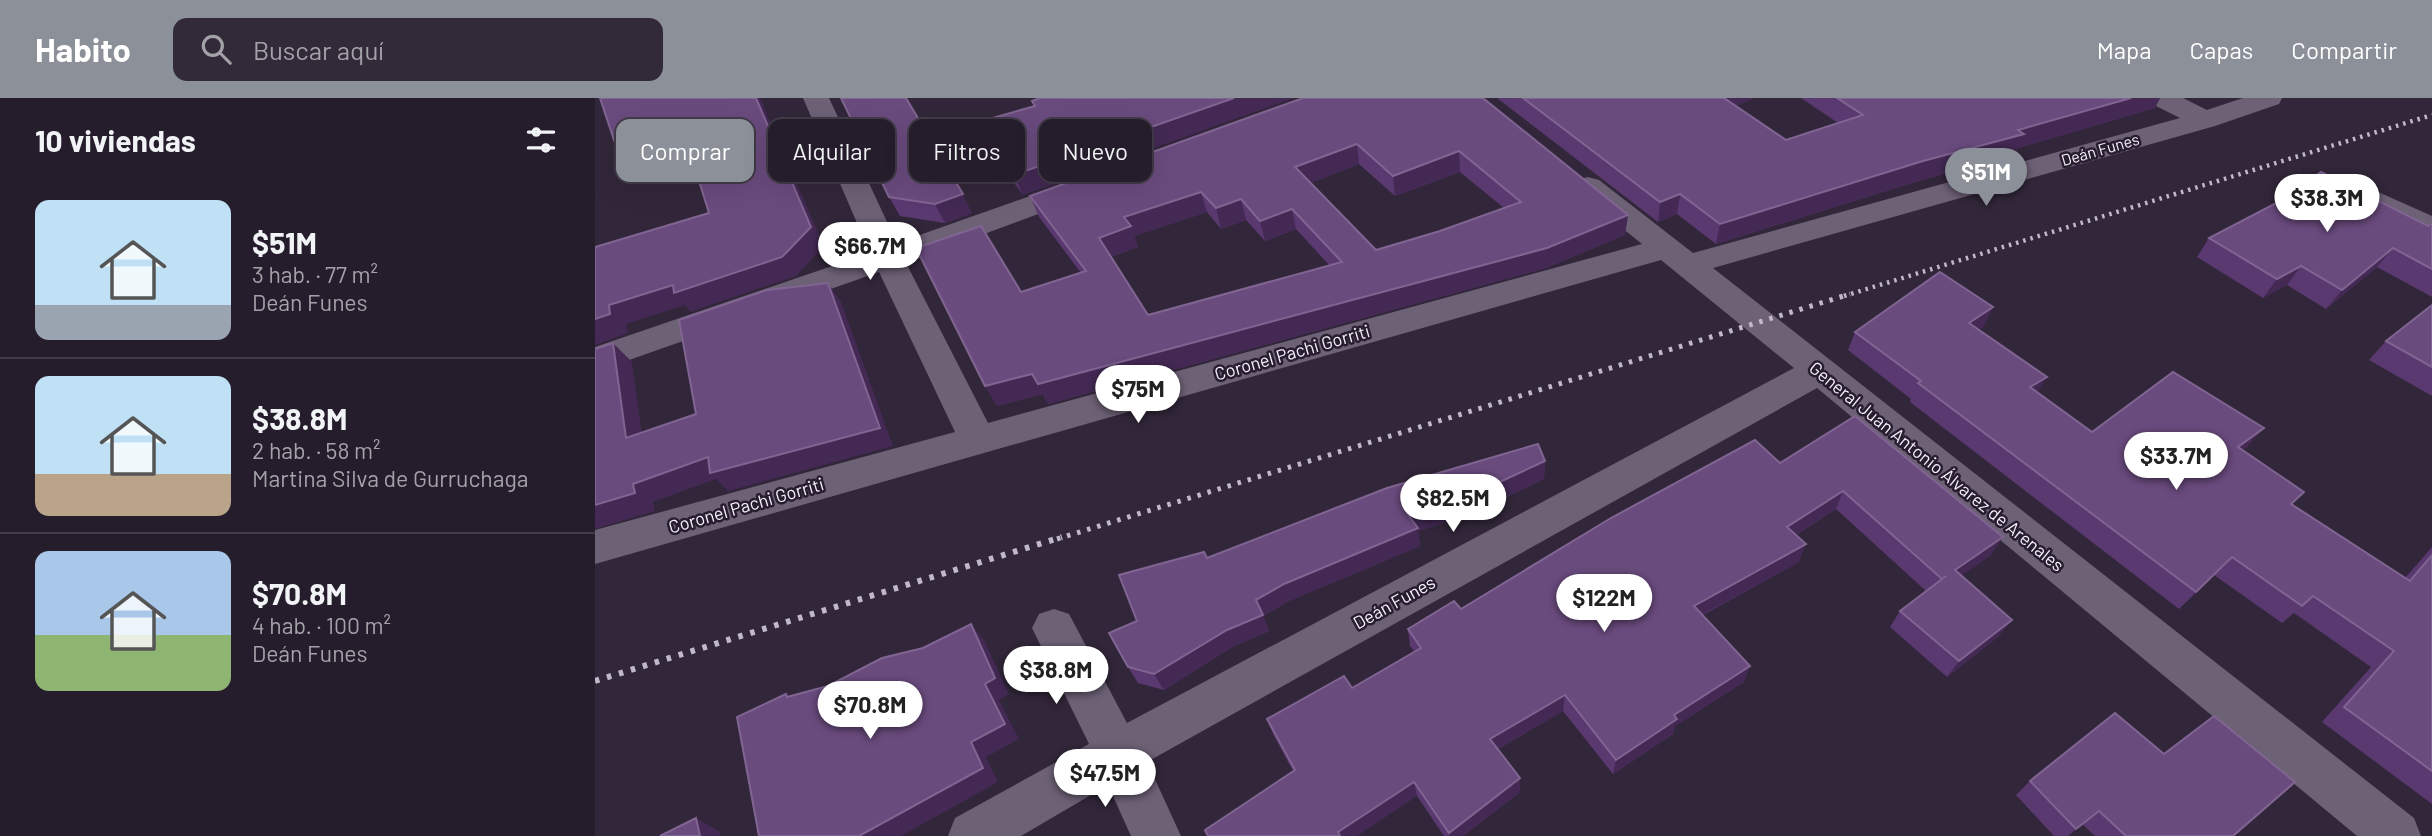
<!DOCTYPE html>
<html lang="es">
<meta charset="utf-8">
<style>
body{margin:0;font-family:Barlow,sans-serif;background:#322a38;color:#f1f3f6;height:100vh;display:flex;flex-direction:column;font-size:26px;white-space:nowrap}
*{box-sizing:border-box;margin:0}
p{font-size:23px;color:#a4a2a9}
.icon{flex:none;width:38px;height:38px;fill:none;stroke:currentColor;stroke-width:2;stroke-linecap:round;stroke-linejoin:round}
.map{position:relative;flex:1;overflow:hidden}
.side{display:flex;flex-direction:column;background:#261d2c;width:595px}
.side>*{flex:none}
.hud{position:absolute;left:21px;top:21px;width:665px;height:63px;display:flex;gap:14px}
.price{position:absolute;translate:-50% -60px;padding:0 16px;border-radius:24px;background:#fff;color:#222;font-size:23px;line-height:46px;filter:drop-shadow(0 2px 4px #0008)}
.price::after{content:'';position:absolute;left:50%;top:42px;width:21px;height:16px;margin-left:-10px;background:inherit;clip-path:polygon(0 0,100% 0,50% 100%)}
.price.on{background:#8c9099;color:#fff}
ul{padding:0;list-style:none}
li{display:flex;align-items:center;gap:21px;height:175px;padding:0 35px}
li+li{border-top:2px solid #423b48}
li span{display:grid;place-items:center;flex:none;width:196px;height:140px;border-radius:14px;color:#555}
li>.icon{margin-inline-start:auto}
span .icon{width:84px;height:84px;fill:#fffc;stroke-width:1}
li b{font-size:30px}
h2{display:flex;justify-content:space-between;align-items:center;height:84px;padding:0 35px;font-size:30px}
.chip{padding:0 24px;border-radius:14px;background:#261d2c;box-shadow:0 7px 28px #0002,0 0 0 2px #423b48;font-size:24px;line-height:63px}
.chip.on{background:#8c9099;color:#fff}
header{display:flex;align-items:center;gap:42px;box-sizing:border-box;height:98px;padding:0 35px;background:#8c9099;color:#fff}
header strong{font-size:33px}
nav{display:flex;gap:38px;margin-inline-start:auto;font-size:24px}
.search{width:490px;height:63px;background:#322a38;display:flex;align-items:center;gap:18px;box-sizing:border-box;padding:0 24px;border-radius:14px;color:#a4a2a9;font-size:26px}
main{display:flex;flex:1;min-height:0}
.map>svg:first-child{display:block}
</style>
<header>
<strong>Habito</strong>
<div class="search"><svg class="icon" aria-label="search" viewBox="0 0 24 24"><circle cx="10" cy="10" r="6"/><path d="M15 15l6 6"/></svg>Buscar aquí</div>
<nav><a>Mapa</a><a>Capas</a><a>Compartir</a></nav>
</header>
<main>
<section class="side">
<h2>10 viviendas<svg class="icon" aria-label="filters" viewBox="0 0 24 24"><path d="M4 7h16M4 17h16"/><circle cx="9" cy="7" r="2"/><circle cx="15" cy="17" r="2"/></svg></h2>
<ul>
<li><span style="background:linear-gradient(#bfe0f5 75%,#9aa5b1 0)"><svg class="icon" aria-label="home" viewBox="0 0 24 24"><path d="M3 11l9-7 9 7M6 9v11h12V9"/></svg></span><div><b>$51M</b><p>3 hab. · 77 m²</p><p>Deán Funes</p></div></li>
<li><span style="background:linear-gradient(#bfe0f5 70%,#b9a48a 0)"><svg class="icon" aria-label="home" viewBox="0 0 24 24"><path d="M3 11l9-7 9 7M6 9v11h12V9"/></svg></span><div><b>$38.8M</b><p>2 hab. · 58 m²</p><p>Martina Silva de Gurruchaga</p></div></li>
<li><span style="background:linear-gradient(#a9c7e8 60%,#8fb573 0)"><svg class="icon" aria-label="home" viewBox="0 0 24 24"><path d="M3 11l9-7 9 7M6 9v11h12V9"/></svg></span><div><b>$70.8M</b><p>4 hab. · 100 m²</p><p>Deán Funes</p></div></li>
</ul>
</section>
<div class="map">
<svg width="1837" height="738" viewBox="0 0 1837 738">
<rect width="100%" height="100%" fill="#32273a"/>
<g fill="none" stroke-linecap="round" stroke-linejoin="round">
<g fill="#6d6176" fill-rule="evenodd">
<polygon points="208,0 234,0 302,145 475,84 486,81 497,84 501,90 497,96 311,165 393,325 1047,146 982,94 978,88 982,82 993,79 1004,82 1098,155 1585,20 1557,6 1554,0 1588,0 1612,12 1648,0 1687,0 1684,6 1620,28 1118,170 1819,720 1826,738 1762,738 1222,290 552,664 586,738 536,738 513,687 426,738 353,738 360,720 494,646 437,530 444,516 459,511 474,516 532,625 1199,270 1066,162 0,466 0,432 360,334 284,174 0,274 0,249 275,155"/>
<polygon points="1772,89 1837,118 1837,140 1761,104 1757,98 1761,92"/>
</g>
<polyline stroke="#c1b9c7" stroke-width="4.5" stroke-dasharray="2.5 5" stroke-linecap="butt" points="1249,198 1837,17"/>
<polyline stroke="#c1b9c7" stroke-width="5" stroke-dasharray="3.5 7" stroke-linecap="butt" points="462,441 1255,196"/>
<polyline stroke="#c1b9c7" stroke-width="6" stroke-dasharray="4.5 8" stroke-linecap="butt" points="0,583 467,439"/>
</g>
<g fill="#5a3870" fill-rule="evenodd">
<polygon points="246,0 377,115 350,125 305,118 294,99"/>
<polygon points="445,0 428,97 389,45 380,25 439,8 437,3"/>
<path d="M888,0L1033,117L1030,137L951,170L453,306L448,296L402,308L390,288L426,194L486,175L444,119L435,98ZM764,66L800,98L865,74L909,110L845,133L781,152L715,85ZM612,114L626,131L651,122L670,143L701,131L735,168L553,217L516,159L543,149L539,138Z"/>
<polygon points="902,0 1159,0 1140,8 1191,42 1243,25 1206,0 1565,0 1560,10 1423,50 1420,56 1320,84 1121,146 1082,116 1063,124"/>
<polygon points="1691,100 1833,128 1837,126 1837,199 1782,169 1731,211 1692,187 1668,200 1602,159 1614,140"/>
<polygon points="1837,207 1837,298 1774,262 1791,243"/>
<polygon points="1389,228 1383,232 1443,295 1497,334 1653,348 1647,352 1697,406 1810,480 1837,449 1837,706 1727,624 1776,569 1699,515 1687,525 1619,477 1584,511 1315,304 1316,301 1253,252 1260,234"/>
<polygon points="950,363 949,381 871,418 823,433 825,448 694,503 668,518 674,533 639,548 569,592 543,585 533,569 542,523 612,460"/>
<polygon points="1185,365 1396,457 1367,477 1404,538 1352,579 1295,529 1305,513 1331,493 1241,411 1201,437 1204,464 1108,517 1149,584 1080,628 1078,636 1018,676 968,613 903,651 925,680 925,694 868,738 849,738 822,698 698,673 678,636 672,621 757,590 819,553 815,548 813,531 866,511"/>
<polygon points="1435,683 1638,738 1500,738 1487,726 1473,738 1459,738 1421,697"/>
</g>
<g fill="#432954">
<polygon points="161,0 165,0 229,148 201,178 95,214 90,207 31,226 33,235 0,247 0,221 14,207 78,187 83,193"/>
<polygon points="639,0 699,0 428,97 419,77"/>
<polygon points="1122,0 1159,0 1119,16"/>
<polygon points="1536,0 1565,0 1560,10 1423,50 1420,56 1320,84 1121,146 1125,126 1423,32"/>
<polygon points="89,35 103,54 38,73 23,54"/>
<polygon points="762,46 764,66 704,90 700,69"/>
<polygon points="864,53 865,74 800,98 798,78"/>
<polygon points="606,94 612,114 539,138 543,149 512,160 504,140 529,119"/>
<polygon points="368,96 377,115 350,125 340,106"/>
<polygon points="1085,96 1082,116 1063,124 1065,104"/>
<polygon points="646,101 651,122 626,131 621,110"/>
<polygon points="697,111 701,131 670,143 665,123"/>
<polygon points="1033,117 1030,137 951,170 453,306 448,296 402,308 390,288"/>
<polygon points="1798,150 1782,169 1731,211 1747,192"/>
<polygon points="1706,168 1692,187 1668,200 1682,181"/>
<polygon points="233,185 246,204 298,348 133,393 121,381 58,404 60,413 0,431 0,407 38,386"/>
<polygon points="1398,209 1389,228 1365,244 1374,225"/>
<polygon points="18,245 37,264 50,358 31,340"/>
<polygon points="1452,279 1441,297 1435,289"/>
<polygon points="1669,330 1653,348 1627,367 1643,349"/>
<polygon points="950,363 949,381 871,418 823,433 825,448 694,503 668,518 674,533 639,548 569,592 559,576 661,502 814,418"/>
<polygon points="1248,393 1241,411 1186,446 1192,429"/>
<polygon points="1408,439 1396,457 1350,489 1360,472"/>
<polygon points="1211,446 1204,464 1094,524 1099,508"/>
<polygon points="1417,522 1404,538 1352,579 1364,563"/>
<polygon points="376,526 389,542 414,596 404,602 424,641 391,659 403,684 306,738 264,738 376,644 390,586"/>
<polygon points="1155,568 1149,584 1080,628 1078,636 1018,676 1021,662 1079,617"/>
<polygon points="970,597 968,613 896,655 895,641"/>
<polygon points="925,680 925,694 868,738 854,738 854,735"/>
<polygon points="819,684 822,698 762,738 744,738 743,734"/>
<polygon points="101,720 124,733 126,738 105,738"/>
</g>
<g fill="#6a4b7e" stroke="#806592" stroke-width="2" fill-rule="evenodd">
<polygon points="5,0 161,0 216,129 187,159 79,195 78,187 14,207 15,216 0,221 0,149 114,115 89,35 23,54"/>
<polygon points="246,0 311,0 368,96 340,106 294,99"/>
<polygon points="445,0 639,0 419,77 380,25 440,8 437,3"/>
<path d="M708,0H888L1033,117L952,150L443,286L437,276L390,288L321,150L386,128L426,194L491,173L435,98ZM762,46L798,78L864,53L926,104L845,133L781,152L700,69ZM606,94L621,110L646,101L665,123L697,111L747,164L553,217L504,140L536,128L529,119Z"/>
<polygon points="928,0 1129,0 1191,42 1268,17 1242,0 1536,0 1423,32 1429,36 1328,63 1125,126 1085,96 1065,104"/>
<polygon points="1726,74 1833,128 1837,126 1837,171 1798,150 1747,192 1706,168 1682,181 1614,140 1691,100"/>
<polygon points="1345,174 1398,209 1374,225 1452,279 1435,289 1497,334 1578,274 1669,330 1643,349 1709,394 1696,406 1815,483 1837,457 1837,673 1749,609 1799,553 1718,498 1707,508 1637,459 1601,494 1323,285 1326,283 1260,234"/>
<polygon points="233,185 285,330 115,375 113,359 38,386 40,395 0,407 0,251 18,245 31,340 101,316 84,222 172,192"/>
<polygon points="1837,207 1837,269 1791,243"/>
<polygon points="1260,318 1408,439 1360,472 1417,522 1364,563 1305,513 1351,478 1347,481 1248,393 1192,429 1211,446 1099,508 1155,568 1079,617 1082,621 1021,662 970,597 895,641 925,680 854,735 819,684 743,734 745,738 613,738 610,732 700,672 672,621 749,578 757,590 826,550 813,531 859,503 866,511 1016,420 1160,342 1185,365"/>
<polygon points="943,346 950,363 870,400 814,418 823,430 689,486 661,502 668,517 632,532 559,576 533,569 514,535 542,523 524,477 609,454 612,460 792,390"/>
<polygon points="376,526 400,580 390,586 410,626 376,644 388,670 264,738 164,738 142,619 191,596 192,599 233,588 287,560 328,550"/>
<polygon points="1520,615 1569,656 1619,618 1700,684 1638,738 1531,738 1504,713 1481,731 1435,683"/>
<polygon points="101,720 105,738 65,738"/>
</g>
<g text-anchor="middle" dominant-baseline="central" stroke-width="5" stroke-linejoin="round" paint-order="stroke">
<g font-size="16" fill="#f5effb" stroke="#281d2f">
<text transform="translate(1505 51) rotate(-16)">Deán Funes</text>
</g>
<g font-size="18" fill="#f5effb" stroke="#281d2f">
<text transform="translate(697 254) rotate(-16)">Coronel Pachi Gorriti</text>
<text transform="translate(1342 368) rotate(39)">General Juan Antonio Álvarez de Arenales</text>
<text transform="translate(151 407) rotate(-16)">Coronel Pachi Gorriti</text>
<text transform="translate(799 504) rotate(-29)">Deán Funes</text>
</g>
</g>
</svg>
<b class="price on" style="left:1391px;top:110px">$51M</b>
<b class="price" style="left:1732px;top:136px">$38.3M</b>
<b class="price" style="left:275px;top:184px">$66.7M</b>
<b class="price" style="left:543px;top:327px">$75M</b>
<b class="price" style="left:1581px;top:394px">$33.7M</b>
<b class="price" style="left:858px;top:436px">$82.5M</b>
<b class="price" style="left:1009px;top:536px">$122M</b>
<b class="price" style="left:461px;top:608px">$38.8M</b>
<b class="price" style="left:275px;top:643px">$70.8M</b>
<b class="price" style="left:510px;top:711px">$47.5M</b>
<div class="hud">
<a class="chip on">Comprar</a>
<a class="chip">Alquilar</a>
<a class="chip">Filtros</a>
<a class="chip">Nuevo</a>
</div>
</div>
</main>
